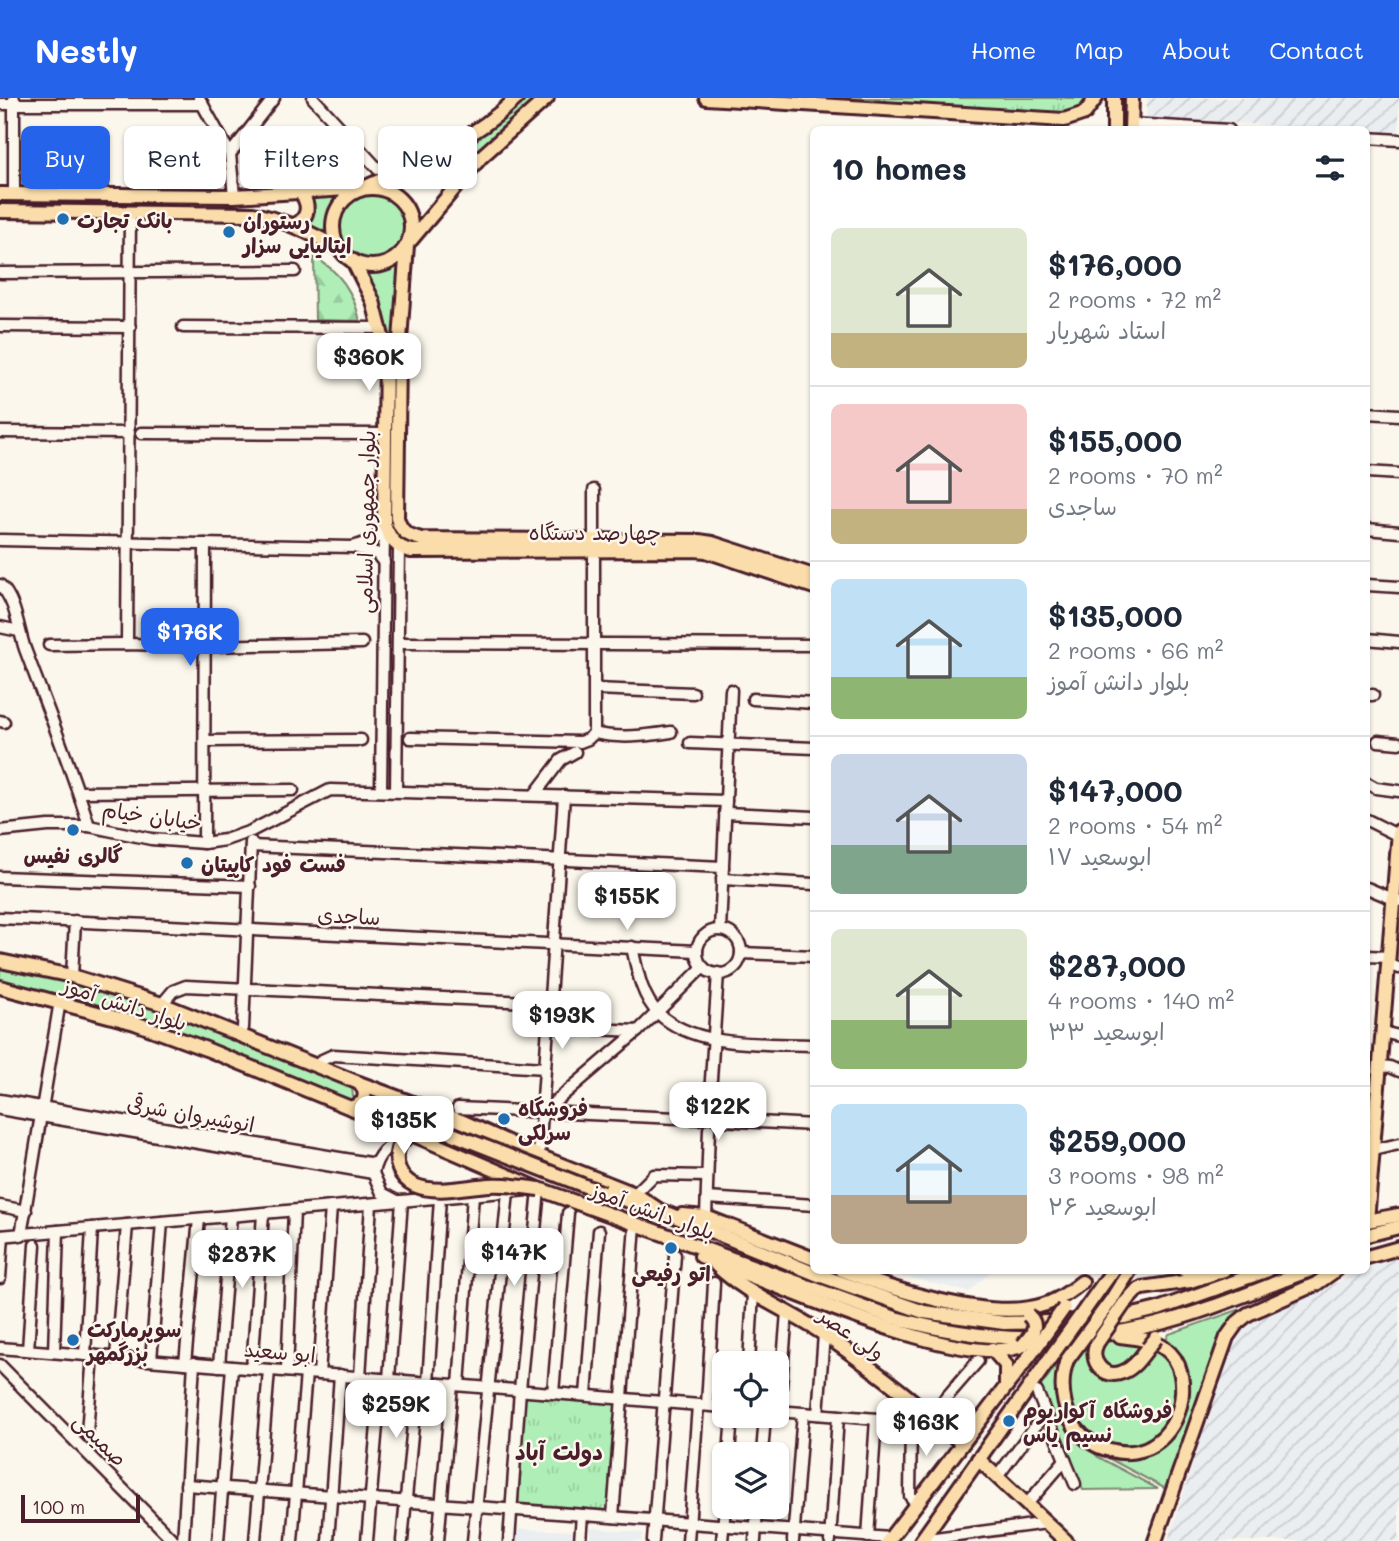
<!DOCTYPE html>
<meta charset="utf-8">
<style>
body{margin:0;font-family:Mali,"Playpen Sans Arabic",sans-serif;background:#f6f6f7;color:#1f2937;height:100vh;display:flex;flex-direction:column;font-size:26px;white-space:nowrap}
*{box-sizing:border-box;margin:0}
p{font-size:23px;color:#747a83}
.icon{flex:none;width:38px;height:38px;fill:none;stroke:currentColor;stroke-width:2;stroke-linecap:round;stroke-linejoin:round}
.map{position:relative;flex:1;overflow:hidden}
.drawer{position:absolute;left:810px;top:28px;width:560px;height:1148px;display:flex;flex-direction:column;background:#fff;border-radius:10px;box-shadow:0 2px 5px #0004}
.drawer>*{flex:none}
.guide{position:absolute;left:21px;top:28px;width:665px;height:63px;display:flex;gap:14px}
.fabs{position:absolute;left:712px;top:1253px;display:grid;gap:14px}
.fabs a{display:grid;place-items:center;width:77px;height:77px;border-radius:10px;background:#fff;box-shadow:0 2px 5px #0004;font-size:35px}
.scale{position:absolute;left:21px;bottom:18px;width:119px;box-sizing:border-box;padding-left:7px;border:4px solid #4a1f2b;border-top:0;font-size:19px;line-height:24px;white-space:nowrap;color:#4a1f2b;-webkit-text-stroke:5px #fbf7ec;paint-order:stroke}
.price{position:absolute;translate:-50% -60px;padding:0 16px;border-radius:14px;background:#fff;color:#222;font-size:23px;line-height:46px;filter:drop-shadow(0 2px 4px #0008)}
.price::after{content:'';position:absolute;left:50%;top:42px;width:21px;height:16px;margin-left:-10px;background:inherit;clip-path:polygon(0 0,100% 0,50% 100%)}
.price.on{background:#2563eb;color:#fff}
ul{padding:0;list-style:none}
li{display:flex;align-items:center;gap:21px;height:175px;padding:0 21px}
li+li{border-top:2px solid #e0e1e3}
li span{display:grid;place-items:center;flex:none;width:196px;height:140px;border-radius:10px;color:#555}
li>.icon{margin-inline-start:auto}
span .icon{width:84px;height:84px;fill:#fffc;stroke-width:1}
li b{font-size:30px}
h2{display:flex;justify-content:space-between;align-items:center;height:84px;padding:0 21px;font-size:30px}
.chip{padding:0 24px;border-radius:10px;background:#fff;box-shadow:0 2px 5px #0004;font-size:24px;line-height:63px}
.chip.on{background:#2563eb;color:#fff}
header{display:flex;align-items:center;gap:42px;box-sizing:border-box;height:98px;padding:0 35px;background:#2563eb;color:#fff}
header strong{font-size:33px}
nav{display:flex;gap:38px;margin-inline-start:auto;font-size:24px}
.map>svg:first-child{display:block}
</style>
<header>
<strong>Nestly</strong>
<nav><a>Home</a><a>Map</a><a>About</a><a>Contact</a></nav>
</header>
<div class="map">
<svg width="1399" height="1443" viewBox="0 0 1399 1443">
<defs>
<pattern id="industrial-furrows" width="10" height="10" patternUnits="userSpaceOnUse" patternTransform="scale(1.75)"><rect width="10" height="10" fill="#eaeef1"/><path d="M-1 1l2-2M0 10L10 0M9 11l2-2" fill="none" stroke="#cacccf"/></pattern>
<pattern id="forest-firs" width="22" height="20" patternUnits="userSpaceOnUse" patternTransform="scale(1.75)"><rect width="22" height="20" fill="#afefb7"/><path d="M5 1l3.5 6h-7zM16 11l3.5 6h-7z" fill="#98cc9e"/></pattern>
<pattern id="park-tufts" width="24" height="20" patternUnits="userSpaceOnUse" patternTransform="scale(1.75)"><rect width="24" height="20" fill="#afefb7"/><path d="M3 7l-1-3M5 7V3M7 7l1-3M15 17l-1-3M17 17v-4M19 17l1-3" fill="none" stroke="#98cc9e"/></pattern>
</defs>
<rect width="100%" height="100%" fill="#fbf7ec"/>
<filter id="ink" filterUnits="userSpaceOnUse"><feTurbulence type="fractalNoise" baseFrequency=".0143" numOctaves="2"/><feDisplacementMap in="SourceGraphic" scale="14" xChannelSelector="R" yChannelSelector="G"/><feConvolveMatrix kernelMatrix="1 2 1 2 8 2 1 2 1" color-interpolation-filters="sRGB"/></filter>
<g filter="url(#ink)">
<g fill="#eaeef1">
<polygon points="892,1173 991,1173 969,1194 894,1176"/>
<polygon points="591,1430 643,1435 642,1443 590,1443"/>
<polygon points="521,1431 575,1433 576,1443 517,1443 517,1434"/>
</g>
<g fill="url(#industrial-furrows)">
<polygon points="1147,0 1399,0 1399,36 1367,34 1367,32 1334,31 1146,20"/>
<polygon points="1399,1160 1399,1443 1168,1443 1228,1257 1241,1234 1260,1219 1382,1164"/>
</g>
<g fill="#afefb7" stroke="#7c8771" stroke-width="2">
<polygon points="524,0 538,0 510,28 478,51 455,73 446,76 443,68 448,59 501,22"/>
<circle cx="372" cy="128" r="33"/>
<path d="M304,96L341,97C330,112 329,126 333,144L301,127Z"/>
<path d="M403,157L394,425L390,435L386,425L389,255L360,170C377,174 391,168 403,157Z"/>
<path d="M0,869L71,883L172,914L352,989L353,999L348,1003C234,959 121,908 0,884Z"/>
<polygon points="1279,1173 1293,1173 1201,1208 1127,1227 1127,1222 1200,1203"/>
<path d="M1241,1211L1224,1229L1217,1243L1166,1391L1106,1359C1122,1360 1139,1361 1154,1354C1181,1341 1200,1291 1183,1264C1178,1257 1171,1250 1165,1244L1169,1236Z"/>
<path d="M1108,1242L1143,1247C1133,1258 1123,1273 1106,1267L1100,1255Z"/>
<path d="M1087,1247C1084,1272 1106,1290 1130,1279C1140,1274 1149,1259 1156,1250C1172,1262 1177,1277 1176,1296C1167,1400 1014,1330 1087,1247Z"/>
<polygon points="1058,1265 1058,1280 1076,1338 1098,1359 1158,1391 1083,1392 1038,1292"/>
</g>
<path fill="url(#forest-firs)" stroke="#7c8771" stroke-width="2" d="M314,159C340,173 354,195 360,223L315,222Z"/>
<g fill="url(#park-tufts)" stroke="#7c8771" stroke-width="2">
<polygon points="798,0 1091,0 1076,11 1055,15"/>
<polygon points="525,1299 615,1306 607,1416 518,1409"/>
</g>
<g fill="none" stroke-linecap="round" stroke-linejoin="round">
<g stroke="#4a1f2b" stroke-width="15">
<g id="minor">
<polyline points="199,0 230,56 234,98"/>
<polyline points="313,0 378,71"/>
<polyline points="0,6 203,6"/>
<polyline points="1131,26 1229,32"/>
<polyline points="1367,40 1399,42"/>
<polyline points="230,56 274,0"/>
<polyline points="14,96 14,1"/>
<polyline points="0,175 295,173"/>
<polyline points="0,228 130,229"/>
<polyline points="183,229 381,230"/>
<polyline points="1367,315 1399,317"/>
<polyline points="0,334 129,335"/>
<polyline points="141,335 385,336"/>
<polyline points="1367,374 1399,376"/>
<polyline points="384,431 373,442 353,449 376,455 384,465"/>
<polyline points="1367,431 1399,434"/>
<polyline points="0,442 353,449"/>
<path d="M0,487C16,502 18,531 25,551C47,610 71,668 89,728"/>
<polyline points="1367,487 1399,489"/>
<polyline points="0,529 19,533"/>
<polyline points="1367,541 1399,544"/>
<polyline points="398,545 814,547"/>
<polyline points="127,546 130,114"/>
<polyline points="49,547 127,546 205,548 362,545"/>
<polyline points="595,591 693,595"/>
<polyline points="1367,597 1373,597"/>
<polyline points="753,601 814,605"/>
<polyline points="0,623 4,624"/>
<path d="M594,635C620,641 645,638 671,634"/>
<polyline points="410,640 580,644 588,641 594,635 594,392"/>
<polyline points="205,643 361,642"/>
<polyline points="1378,643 1399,645"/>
<polyline points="690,645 814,650"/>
<polyline points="1367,685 1376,690 1399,693"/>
<polyline points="381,693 384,430"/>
<polyline points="396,693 399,450"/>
<polyline points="79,694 293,692"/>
<polyline points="535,696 561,662 575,654"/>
<polyline points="725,715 814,719"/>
<polyline points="1367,722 1399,738"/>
<polyline points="0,733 48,728 89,728 151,741 204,745 225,742 251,733 330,692 726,703"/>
<polyline points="204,745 205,446"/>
<polyline points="251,748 723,769"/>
<polyline points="0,779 250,788"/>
<polyline points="722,781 814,786"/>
<polyline points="1367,790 1398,803"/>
<polyline points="0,820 697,853"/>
<polyline points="720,832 731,592"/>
<circle cx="719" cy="854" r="22"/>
<path d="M632,849C637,871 641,898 658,915C695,951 765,945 814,947"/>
<polyline points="741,855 814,858"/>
<polyline points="1367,858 1389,859"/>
<polyline points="1388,867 1399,870"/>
<polyline points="72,878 75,823"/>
<polyline points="162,906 173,893 186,888 550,905"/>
<polyline points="549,929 638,933"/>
<polyline points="243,930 251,744"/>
<polyline points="1382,934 1399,938"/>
<polyline points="317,968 322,962 333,957 545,970"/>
<polyline points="1380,968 1390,969 1399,973"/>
<polyline points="0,1002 375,1066"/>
<polyline points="458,1010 699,1021"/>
<polyline points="0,1011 373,1075"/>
<polyline points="709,1012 718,875"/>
<polyline points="542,1015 638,933 703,869"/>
<polyline points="719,1022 814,1027"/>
<polyline points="1373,1052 1399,1046"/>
<polyline points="539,1058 564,698"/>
<polyline points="635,1096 654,1077 707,1078"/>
<polyline points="707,1100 814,1107"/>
<path d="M397,1103L382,1095L373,1075C377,1056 387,1046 405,1043"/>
<polyline points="0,1108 26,1113"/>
<polyline points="706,1119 709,1031"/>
<polyline points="21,1137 60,903"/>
<polyline points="0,1138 539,1091 520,1292 509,1443"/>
<polyline points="0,1180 3,1138"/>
<polyline points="0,1250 724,1309"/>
<polyline points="28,1252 35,1147"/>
<polyline points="54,1254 58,1133"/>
<polyline points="85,1257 92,1130"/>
<polyline points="116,1259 127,1127"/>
<polyline points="151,1262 162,1124"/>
<polyline points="185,1265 199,1121"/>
<polyline points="749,1265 753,1196"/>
<polyline points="0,1267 174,1443"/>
<polyline points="219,1268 231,1118"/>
<polyline points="252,1270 263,1116"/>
<polyline points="287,1273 294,1113"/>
<polyline points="319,1276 331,1109"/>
<polyline points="360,1279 371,1106"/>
<polyline points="389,1281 402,1103"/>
<polyline points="428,1285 440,1100"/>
<polyline points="459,1287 473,1097"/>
<polyline points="1037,1294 1075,1386"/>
<polyline points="553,1295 568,1115"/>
<polyline points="586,1297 599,1133"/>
<polyline points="707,1307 714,1185"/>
<polyline points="777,1313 940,1326"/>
<polyline points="779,1313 787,1214"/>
<polyline points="818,1316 824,1236"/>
<polyline points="931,1317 978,1263"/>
<polyline points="911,1324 910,1398 916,1405"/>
<polyline points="87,1335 93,1257"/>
<polyline points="729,1356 732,1318"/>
<polyline points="762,1356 765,1318"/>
<polyline points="997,1379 1045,1315"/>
<polyline points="186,1387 890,1440"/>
<polyline points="1027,1406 1065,1362"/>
<polyline points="613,1419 635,1127"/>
<polyline points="868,1439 876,1321"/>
<polyline points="928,1441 1047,1425"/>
<polyline points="183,1443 194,1265"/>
<polyline points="218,1443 232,1269"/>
<polyline points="255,1443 269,1272"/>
<polyline points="292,1443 306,1275"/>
<polyline points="328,1443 340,1277"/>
<polyline points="367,1443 381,1281"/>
<polyline points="402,1443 417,1284"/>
<polyline points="438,1443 452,1287"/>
<polyline points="473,1443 508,1094"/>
<polyline points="580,1443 582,1417"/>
<polyline points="653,1443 675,1157"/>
<polyline points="688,1443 698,1307"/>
<polyline points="722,1443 725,1409"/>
<polyline points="755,1443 757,1409"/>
<polyline points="793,1443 803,1315"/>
<polyline points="830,1443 838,1318"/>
</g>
</g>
<g stroke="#4a1f2b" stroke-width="18">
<g id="major">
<polyline points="706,0 1064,22 1085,15 1096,0"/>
<polyline points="1114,32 1114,0"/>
<polyline points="1131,32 1132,0"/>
<polyline points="446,55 437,62 437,76 448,84 462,77"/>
<path d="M368,88C424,63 471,43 517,0"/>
<circle cx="372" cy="129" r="39"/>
<polyline points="0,96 234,98 363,90"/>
<path d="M0,113L253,116C285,122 311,135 340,151"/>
<path d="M295,127C310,119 310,105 299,93"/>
<polyline points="411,142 481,59 547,0"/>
<path d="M407,147L399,256L397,420C401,434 407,437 421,441L699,443L712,445L814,478"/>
<path d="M353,163L373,203L386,254L384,426C390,441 395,449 411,453L694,452L706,453L814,489"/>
<polyline points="1399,733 1367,1123 1399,1117"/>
<polyline points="0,863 72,878 162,906 359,985 461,1023 539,1058 635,1096 659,1112 816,1176 924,1214 1004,1225 1087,1223 1125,1219 1158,1211 1268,1172"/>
<path d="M0,889L135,925L206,951L363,1015L539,1091L895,1220C981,1244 1066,1248 1153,1227C1207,1214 1258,1191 1310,1172"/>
<path d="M351,1010L363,1004C366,995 365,992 359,985"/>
<polyline points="603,1095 642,1107"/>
<polyline points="682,1117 706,1119 814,1161"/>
<polyline points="1367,1137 1399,1129"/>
<path d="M701,1158C724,1169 748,1176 771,1186C823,1206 973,1271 1023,1247"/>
<polyline points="1367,1159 1399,1150"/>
<path d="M716,1167C748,1198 789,1212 825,1237C872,1270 920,1306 961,1345"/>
<path d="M842,1172C890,1191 980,1219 1030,1210C1051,1207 1066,1197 1082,1184"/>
<polyline points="1184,1172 1200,1180"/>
<polyline points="1112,1201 1130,1172"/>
<polyline points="1124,1206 1136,1193 1142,1190 1190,1183 1224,1172"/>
<polyline points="1086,1210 1113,1172"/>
<path d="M1097,1245C1088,1263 1104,1282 1123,1274C1134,1270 1141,1259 1148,1250"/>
<polyline points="992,1251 1006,1267 1006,1288"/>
<path d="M1067,1262C1059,1284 1062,1309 1075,1329C1084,1341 1096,1349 1110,1352C1154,1364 1185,1326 1182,1284C1181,1273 1178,1263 1170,1255C1158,1242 1137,1240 1120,1238"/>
<polyline points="978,1361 1066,1443"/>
<polyline points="888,1443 1034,1252"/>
<polyline points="921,1443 1055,1253"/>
<polyline points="1155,1443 1227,1239 1237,1225 1248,1216 1316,1186 1336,1172"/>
</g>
</g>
<use href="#minor" stroke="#fbf7ec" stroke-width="10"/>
<use href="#major" stroke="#fbddab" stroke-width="12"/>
<g stroke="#4a1f2b" stroke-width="18" stroke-linecap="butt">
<g id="major-bridge">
<path d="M539,1091C523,1089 507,1086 490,1087C467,1088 437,1097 414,1087C384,1072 395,1027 432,1028L603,1095"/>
<polyline points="1097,1245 1124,1206"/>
<path d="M1023,1247C1032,1237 1040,1228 1028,1217"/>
<polyline points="1148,1250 1156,1240"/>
<polyline points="1034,1252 1064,1210"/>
<polyline points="1055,1253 1086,1210"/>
<polyline points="1067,1262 1112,1201"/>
</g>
</g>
<use href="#major-bridge" stroke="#fbddab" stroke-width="12"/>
</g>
</g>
<g fill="#1f6fb2" stroke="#fbf7ec" stroke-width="2.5">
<circle cx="63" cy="121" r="7"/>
<circle cx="229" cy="134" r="7"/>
<circle cx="73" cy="732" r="7"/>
<circle cx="187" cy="765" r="7"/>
<circle cx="504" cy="1021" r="7"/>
<circle cx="671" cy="1150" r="7"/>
<circle cx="73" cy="1242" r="7"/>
<circle cx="1009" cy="1323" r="7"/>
</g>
<g text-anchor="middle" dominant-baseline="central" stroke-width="5" stroke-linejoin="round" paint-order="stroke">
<g font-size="21" font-weight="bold" fill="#4a1f2b" stroke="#fbf7ec" text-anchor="start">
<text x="77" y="121">بانک تجارت</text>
<text x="243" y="122">رستوران<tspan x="243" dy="24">ایتالیایی سزار</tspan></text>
<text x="73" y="756" text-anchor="middle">گالری نفیس</text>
<text x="201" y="765">فست فود کاپیتان</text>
<text x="518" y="1009">فروشگاه<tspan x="518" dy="24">سرلکی</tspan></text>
<text x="671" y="1174" text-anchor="middle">اتو رفیعی</text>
<text x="87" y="1230">سوپرمارکت<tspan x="87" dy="24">بزرگمهر</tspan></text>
<text x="1023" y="1311">فروشگاه آکواریوم<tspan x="1023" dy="24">نسیم یاس</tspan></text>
</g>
<g font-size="21" fill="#4a1f2b" stroke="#fbf7ec">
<text transform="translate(365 424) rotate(-89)">بلوار جمهوری اسلامی</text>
<text x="595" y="433">چهارصد دستگاه</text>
<text transform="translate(152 717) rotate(8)">خیابان خیام</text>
<text transform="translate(349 817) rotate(3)">ساجدی</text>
<text transform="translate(125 905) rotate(18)">بلوار دانش آموز</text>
<text transform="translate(191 1015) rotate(10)">انوشیروان شرقی</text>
<text transform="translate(653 1112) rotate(20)">بلوار دانش آموز</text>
<text transform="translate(852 1235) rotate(35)">ولی عصر</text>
<text transform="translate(280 1253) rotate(5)">ابو سعید</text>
<text transform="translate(101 1341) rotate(45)">صمیمی</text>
</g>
<g font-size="23" font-weight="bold" fill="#4a1f2b" stroke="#fbf7ec">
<text x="559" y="1353">دولت آباد</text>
</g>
</g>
</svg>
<div class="fabs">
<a><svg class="icon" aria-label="locate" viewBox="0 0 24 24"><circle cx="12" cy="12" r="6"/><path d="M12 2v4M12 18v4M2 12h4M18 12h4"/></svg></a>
<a><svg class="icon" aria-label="layers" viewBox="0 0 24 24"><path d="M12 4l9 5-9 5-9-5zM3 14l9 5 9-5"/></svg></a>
</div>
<div class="scale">100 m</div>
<b class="price" style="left:369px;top:295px">$360K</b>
<b class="price on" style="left:190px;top:570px">$176K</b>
<b class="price" style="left:627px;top:834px">$155K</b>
<b class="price" style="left:562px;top:953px">$193K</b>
<b class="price" style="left:718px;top:1044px">$122K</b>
<b class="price" style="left:404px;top:1058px">$135K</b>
<b class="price" style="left:514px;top:1190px">$147K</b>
<b class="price" style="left:242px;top:1192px">$287K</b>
<b class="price" style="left:396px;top:1342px">$259K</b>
<b class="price" style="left:926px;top:1360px">$163K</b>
<div class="guide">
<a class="chip on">Buy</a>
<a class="chip">Rent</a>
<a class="chip">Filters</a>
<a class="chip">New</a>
</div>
<section class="drawer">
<h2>10 homes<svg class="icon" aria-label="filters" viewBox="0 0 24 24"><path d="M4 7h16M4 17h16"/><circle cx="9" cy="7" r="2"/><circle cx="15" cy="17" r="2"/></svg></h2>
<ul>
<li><span style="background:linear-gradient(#dfe7d0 75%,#c2b280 0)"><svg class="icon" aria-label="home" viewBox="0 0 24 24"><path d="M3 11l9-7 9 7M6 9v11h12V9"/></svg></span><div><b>$176,000</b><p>2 rooms · 72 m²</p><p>استاد شهریار</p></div></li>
<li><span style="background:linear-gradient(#f6c9c9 75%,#c2b280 0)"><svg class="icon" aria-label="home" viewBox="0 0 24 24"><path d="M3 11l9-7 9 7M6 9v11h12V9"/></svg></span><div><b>$155,000</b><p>2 rooms · 70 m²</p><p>ساجدی</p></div></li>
<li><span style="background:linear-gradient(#bfe0f5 70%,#8fb573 0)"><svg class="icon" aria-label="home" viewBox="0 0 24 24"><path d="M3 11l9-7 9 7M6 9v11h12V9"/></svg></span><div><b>$135,000</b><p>2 rooms · 66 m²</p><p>بلوار دانش آموز</p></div></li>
<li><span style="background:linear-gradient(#c9d6e8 65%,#7fa58c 0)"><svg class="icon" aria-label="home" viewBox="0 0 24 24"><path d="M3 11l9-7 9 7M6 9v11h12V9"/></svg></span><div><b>$147,000</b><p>2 rooms · 54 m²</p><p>ابوسعید ۱۷</p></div></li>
<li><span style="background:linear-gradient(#dfe7d0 65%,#8fb573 0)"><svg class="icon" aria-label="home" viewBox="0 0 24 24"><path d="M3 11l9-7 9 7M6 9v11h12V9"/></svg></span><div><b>$287,000</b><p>4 rooms · 140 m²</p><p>ابوسعید ۳۳</p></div></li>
<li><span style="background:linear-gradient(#bfe0f5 65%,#b9a48a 0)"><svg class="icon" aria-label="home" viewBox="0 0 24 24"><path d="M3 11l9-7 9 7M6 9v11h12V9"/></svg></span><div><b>$259,000</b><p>3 rooms · 98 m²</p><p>ابوسعید ۲۶</p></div></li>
</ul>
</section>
</div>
